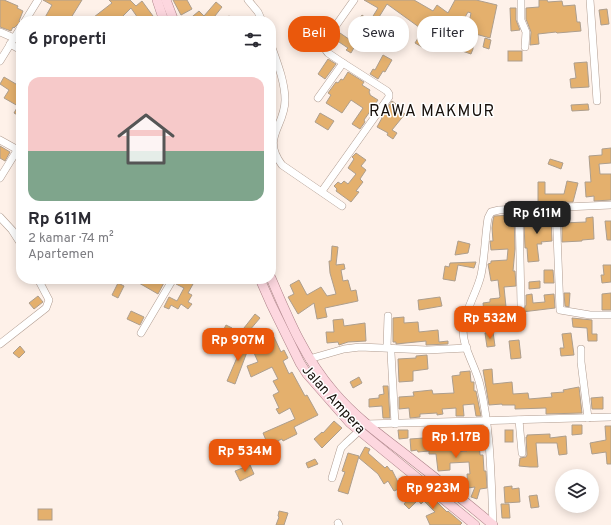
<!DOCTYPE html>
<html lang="id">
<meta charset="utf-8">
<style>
body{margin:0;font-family:Overpass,sans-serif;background:#f2f2f3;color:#2b2b33;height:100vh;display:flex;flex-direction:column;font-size:15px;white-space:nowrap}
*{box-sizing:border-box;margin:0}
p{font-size:13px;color:#7c7c81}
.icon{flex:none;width:22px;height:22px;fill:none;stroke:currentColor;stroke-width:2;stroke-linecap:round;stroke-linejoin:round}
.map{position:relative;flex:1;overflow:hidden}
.details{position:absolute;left:16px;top:16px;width:260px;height:268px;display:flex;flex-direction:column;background:#fff;border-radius:16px;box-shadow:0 2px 10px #0003}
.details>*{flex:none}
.banner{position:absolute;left:288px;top:16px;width:263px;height:36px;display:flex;gap:8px}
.fabs{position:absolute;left:555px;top:469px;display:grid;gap:8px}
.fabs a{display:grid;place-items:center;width:44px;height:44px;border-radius:50%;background:#fff;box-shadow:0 2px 10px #0003;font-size:20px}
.price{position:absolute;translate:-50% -34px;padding:0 9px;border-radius:8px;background:#ea580c;color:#fff;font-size:13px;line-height:26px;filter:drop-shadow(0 1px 2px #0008)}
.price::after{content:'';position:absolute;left:50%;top:24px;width:12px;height:9px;margin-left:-6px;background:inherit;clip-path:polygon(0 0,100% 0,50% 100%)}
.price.active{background:#222;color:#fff}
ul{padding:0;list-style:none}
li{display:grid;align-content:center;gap:8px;height:212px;padding:0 12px}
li+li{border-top:1px solid #e1e1e2}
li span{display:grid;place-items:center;height:124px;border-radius:12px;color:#555}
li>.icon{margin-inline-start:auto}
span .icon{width:72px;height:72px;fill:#fffc;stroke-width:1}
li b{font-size:17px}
h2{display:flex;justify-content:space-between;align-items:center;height:48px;padding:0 12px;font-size:17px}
.pill{padding:0 14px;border-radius:16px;background:#fff;box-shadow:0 2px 10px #0003;font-size:14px;line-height:36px}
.pill.active{background:#ea580c;color:#fff}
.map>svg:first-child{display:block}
</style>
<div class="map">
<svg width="611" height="525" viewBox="0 0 611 525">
<rect width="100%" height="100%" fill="#fef1e9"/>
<g fill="#e4b06d" stroke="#ad9e8d">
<polygon points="0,0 4,0 18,6 17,8 23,11 19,21 20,22 14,28 13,27 11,31 0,27"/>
<polygon points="43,0 82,0 69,21 43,21 52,5"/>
<polygon points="109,0 130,0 136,6 142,1 153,16 148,18 150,21 140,21 131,8 123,16 127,21 97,21 94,17 112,3"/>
<polygon points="173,0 187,0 192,9 181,15"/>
<polygon points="364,0 414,0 433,11 437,5 448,13 455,0 476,0 497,5 490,38 472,33 474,24 469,23 471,13 468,12 447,48 439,43 437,46 427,40 422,47 415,43 423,30 387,4 376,22 383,26 376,37 370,33 371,31 357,22 362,15 370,21 378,8"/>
<polygon points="539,0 547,0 548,2 562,1 563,6 575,5 577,22 580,22 581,31 557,33 556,32 538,34 539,44 530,45 531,32 526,19 526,8 539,7"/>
<polygon points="216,2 222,7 211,21 187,21 199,11 204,16"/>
<polygon points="510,8 516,8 516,20 520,30 511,31"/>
<polygon points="607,9 609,24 601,25 599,10"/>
<polygon points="340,33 356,44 351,53 346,50 348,48 336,40"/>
<polygon points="467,36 473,37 473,49 471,54 459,50 460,45 466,47"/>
<polygon points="485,38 491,40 489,49 483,47"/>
<rect x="508" y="51" width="14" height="10"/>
<polygon points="383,55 392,60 385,72 383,71 378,79 370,74 373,69 375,70"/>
<polygon points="328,59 336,64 325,79 318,74"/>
<polygon points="587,62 589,87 571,88 570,79 576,78 574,63"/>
<polygon points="348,72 364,82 362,85 370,90 369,92 370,94 370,95 378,100 364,120 365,122 360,129 352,124 363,108 351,100 342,113 326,103 331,95 328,93 336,82 338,83 341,79 343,80"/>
<polygon points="4,77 21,87 21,117 14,113 18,106 4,98 9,90 0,84"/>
<polygon points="392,101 400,107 398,109 405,114 392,130 397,133 393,139 387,135 388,133 377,127 382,118 381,117"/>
<polygon points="588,104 589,110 572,111 571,105"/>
<polygon points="320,113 334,121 328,130 315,122"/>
<polygon points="0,146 10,152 5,161 0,158"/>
<polygon points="611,148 611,163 599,164 600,174 611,174 611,200 594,201 594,196 586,197 585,182 591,182 589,156 602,155 602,149"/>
<polygon points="356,153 366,160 361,166 366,170 360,179 363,182 356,191 359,192 351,202 336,191 337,189 334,186 338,182 341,184 344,181 348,184 356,174 348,168 354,159 352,157"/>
<polygon points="550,159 563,163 561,169 548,164"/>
<polygon points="567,181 578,183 573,202 538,203 538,182 545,182 545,194 564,194"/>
<polygon points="541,213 541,217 551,216 552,241 541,242 542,244 537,244 539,261 528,262 527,248 525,248 524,224 535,223 534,214"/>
<polygon points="514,215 515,249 513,271 515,271 516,286 504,287 506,307 508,307 509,315 500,316 500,319 485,321 483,303 490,302 490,299 499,298 500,297 498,280 491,281 488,264 491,263 491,261 507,260 508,249 491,250 490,241 493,241 492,228 493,220 494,216"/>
<polygon points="593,217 594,239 582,240 582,241 562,242 562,223 586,222 586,218"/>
<polygon points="605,221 611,221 611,240 607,240"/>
<polygon points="458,241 470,244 468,253 455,255"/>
<polygon points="332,246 338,247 336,265 344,264 345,269 341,270 343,281 348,280 351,291 356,290 358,301 325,308 327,317 317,319 314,303 298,314 288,297 294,294 290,285 299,280 307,295 321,287 327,296 336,294 330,273 329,261 331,261"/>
<polygon points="476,262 474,268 458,265 455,281 443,279 445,266 449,267 450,263"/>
<polygon points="603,265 611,265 611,282 602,283 601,275 604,275"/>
<polygon points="544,270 553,270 554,283 544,283"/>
<polygon points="141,279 166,279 158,294 139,283"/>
<polygon points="178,279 182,279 193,284 188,293 192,295 188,302 192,304 188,309 181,304 178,309 171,305 169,309 164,307 169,297 177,301 184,288 176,284"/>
<polygon points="540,281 540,288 529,289 529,282"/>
<polygon points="118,283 124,286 118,298 112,295"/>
<polygon points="564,293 570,293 569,307 565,306"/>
<polygon points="611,293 611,310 602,310 602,294"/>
<polygon points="532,294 533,303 545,302 544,295 554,294 555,308 522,312 521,310 524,309 526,305 526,295"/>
<polygon points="38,296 43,302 34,309 29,303"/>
<polygon points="440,297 442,306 419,310 418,300"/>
<polygon points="131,311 144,317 140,325 127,319"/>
<polygon points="255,314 260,318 249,331 250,332 247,337 240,333"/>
<polygon points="404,317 404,323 418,322 419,332 438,330 439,342 448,341 448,344 426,345 426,341 396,344 396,342 393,342 393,318"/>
<polygon points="572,318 592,320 592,334 597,334 597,341 588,341 587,328 573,327"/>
<polygon points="343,319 344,326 365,323 366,341 348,342 339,345 338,342 327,343 326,332 334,332 333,320"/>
<polygon points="226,325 232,328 227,338 221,335"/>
<polygon points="493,332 495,346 487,347 485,333"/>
<polygon points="571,333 574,355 561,356 560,348 564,348 562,334"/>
<polygon points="274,337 281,352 284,350 288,358 283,361 289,374 292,372 305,396 307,395 318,415 294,427 297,434 283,441 282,439 268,445 263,433 295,419 290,408 279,414 276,409 279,408 273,395 279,392 273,381 278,379 272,367 251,377 247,366 258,362 251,346"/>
<polygon points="519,340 521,358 511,359 509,341"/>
<polygon points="243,342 250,344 235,384 227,381 239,353 232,350 235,344 241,347"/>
<polygon points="20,346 25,352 19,358 13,353"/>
<polygon points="427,355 428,369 413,371 413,381 399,382 398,359 416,358 416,356"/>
<polygon points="492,369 493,384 512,382 513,394 528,393 529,399 552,397 551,393 564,392 563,390 579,387 582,413 546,414 546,408 515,409 515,405 502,405 502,404 489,405 483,370"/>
<polygon points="470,371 471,382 474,382 474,391 476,391 481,416 476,416 474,404 463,405 464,416 456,416 456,408 442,409 443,414 437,415 437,413 420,414 420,417 410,418 409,408 399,409 399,397 414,396 413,392 432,390 433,394 454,393 452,376 460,375 460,372"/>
<polygon points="359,377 362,383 353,388 350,382"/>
<polygon points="383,386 388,386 390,418 383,418 382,406 369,407 369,399 379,398 379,395 384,394"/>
<polygon points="603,397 603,409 592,409 591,398"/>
<polygon points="334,421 342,428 322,448 314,439 322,432 323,433"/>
<polygon points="572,425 582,425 582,434 572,435"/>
<polygon points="605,426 611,426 611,464 607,464 606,452 592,454 590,443 606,440"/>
<polygon points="398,430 408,430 408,438 399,439"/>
<polygon points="451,430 454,452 467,451 466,443 479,442 480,455 483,455 484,471 486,471 487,488 480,489 477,499 471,497 475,487 468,488 467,474 470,474 469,462 450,463 450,470 438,471 436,454 429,454 429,451 418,452 417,450 411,451 410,439 424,438 425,441 437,440 443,439 443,431"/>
<rect x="505" y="430" width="8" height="12"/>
<polygon points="550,434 550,438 566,436 567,454 559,455 557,443 536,443 538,467 530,467 519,466 520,458 526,457 527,455 526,437 527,437 527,435"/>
<polygon points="365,447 370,449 368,453 385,468 387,466 391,471 392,470 401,488 394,491 388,481 384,484 378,474 359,458"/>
<polygon points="348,453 359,456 348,494 338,491 345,472 342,471"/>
<polygon points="315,459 318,464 308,468 306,463"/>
<polygon points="250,465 254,474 240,481 235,471"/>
<polygon points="512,486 512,489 519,488 520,502 505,503 504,487"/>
<polygon points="423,491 436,501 447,512 448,511 462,523 460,525 430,525 426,516 435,512 424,501 421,504 418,500 409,509 404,504 409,498 407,496 411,492 416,497"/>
<polygon points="537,495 539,507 531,508 529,496"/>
<polygon points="501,504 509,504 510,518 502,518"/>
<rect x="38" y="509" width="14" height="11"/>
<polygon points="279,511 288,513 284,525 276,525 279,517 278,516"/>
</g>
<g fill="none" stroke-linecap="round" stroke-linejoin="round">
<g stroke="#b09c90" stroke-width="8">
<g id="minor">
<polyline points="248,0 258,12 262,21"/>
<polyline points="521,0 521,20 526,32 525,47"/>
<polyline points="590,0 597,101"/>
<polyline points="25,21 38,0"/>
<polyline points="228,21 229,20"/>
<polyline points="0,32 14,38"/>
<polyline points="10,44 21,50"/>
<path d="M271,45C277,62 285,82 285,100C285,127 261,137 282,165L342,206"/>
<polyline points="0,61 21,27"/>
<polyline points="318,98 343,63"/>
<polyline points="0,140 18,150"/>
<polyline points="0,178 21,144"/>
<polyline points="322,191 389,97 389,94 387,91 343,63 328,53 325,49 325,41 354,0"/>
<polyline points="556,208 560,310 590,315 611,315"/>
<polyline points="519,209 521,305"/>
<polyline points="0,217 12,230 21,244"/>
<polyline points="141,333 173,279"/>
<polyline points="0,344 46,308 49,300 38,279"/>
<polyline points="387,347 388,316"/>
<polyline points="581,349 581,362 588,418"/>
<polyline points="391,353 395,424"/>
<polyline points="309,359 344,349 360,347 427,350 467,348"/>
<polyline points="519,420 522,453"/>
<polyline points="366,424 611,417"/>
<polyline points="332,478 341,448 346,443 359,431"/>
<polyline points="338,523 339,525"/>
<path d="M493,525C491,478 491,431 480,385C476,367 463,349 463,330C464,311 477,293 481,275C485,256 485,236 488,218L491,212L499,210L611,205"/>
</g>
</g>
<g stroke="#ac8087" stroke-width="10">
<g id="major">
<polyline points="157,0 164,21"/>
<polyline points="166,0 174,21"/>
<path d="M271,278C288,318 305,359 334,392C356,418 383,437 410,458C438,480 466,502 493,525"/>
<polyline points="260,279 271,304 300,363 307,374 350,423 475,525"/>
</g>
</g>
<use href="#minor" stroke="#fff" stroke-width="7"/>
<use href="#major" stroke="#fdd7df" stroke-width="9"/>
</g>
<g text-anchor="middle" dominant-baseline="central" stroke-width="3" stroke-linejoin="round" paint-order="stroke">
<g font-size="14" fill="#17100b" stroke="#fff">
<text transform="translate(333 400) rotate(48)">Jalan Ampera</text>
</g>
<g font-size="16" letter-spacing="1" fill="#17100b" stroke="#fff">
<text x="432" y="112">RAWA MAKMUR</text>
</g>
</g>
</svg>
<div class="fabs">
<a><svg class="icon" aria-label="layers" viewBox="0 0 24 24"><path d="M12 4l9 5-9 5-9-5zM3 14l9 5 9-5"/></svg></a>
</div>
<b class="price active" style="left:537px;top:235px">Rp 611M</b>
<b class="price" style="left:490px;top:340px">Rp 532M</b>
<b class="price" style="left:238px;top:362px">Rp 907M</b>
<b class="price" style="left:456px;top:459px">Rp 1.17B</b>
<b class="price" style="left:245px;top:473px">Rp 534M</b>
<b class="price" style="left:433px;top:510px">Rp 923M</b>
<div class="banner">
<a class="pill active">Beli</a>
<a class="pill">Sewa</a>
<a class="pill">Filter</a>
</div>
<section class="details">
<h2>6 properti<svg class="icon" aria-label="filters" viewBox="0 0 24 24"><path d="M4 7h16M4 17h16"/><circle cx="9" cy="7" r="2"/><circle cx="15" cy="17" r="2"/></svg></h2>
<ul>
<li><span style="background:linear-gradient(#f6c9c9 60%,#7fa58c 0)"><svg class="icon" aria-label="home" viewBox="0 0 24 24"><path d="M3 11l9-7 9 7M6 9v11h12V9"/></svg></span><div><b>Rp 611M</b><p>2 kamar · 74 m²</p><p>Apartemen</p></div></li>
</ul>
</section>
</div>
